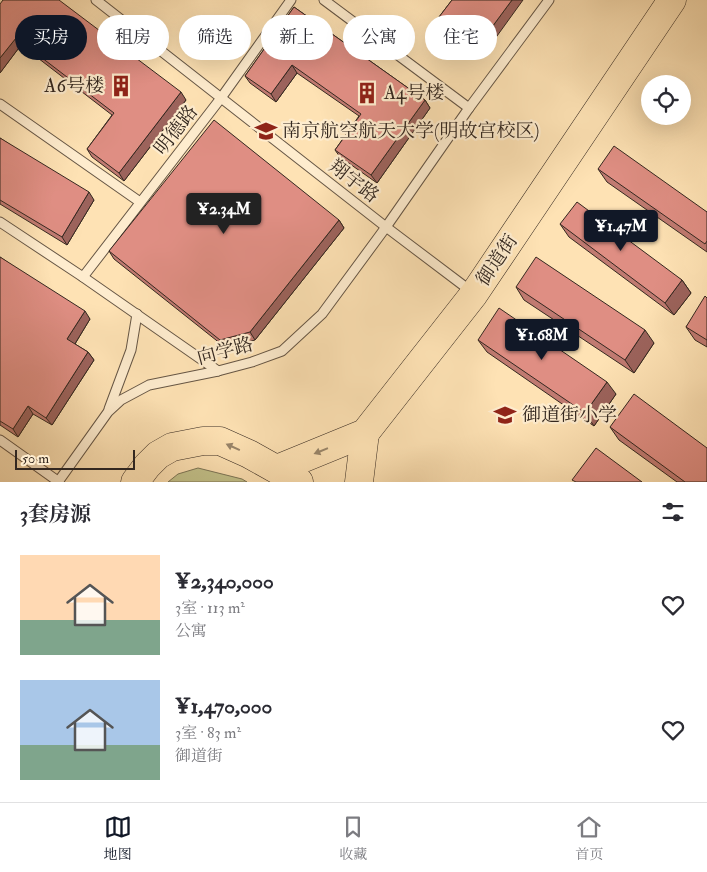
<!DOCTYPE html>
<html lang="zh">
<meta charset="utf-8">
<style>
body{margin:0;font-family:"IM FELL Double Pica","Noto Serif SC",serif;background:#f7f7f7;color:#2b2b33;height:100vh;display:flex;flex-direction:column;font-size:19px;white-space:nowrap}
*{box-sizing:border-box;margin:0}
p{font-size:16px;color:#7c7c81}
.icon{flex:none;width:28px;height:28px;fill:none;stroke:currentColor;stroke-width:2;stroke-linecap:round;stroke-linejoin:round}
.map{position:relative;height:482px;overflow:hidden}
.side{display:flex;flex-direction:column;background:#fff;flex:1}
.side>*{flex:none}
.top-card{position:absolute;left:15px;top:15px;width:678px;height:45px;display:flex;gap:10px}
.buttons{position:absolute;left:641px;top:75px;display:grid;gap:10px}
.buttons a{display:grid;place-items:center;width:50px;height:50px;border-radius:50%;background:#fff;box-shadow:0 5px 20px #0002;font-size:25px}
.scale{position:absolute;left:15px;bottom:12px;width:120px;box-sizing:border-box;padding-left:5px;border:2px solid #342820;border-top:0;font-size:14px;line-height:18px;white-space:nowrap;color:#342820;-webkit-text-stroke:4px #feecce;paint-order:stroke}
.price{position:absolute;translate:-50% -42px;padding:0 11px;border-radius:5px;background:#111827;color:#fff;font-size:16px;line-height:32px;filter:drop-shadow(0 1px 2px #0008)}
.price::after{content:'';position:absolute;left:50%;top:30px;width:15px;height:11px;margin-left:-8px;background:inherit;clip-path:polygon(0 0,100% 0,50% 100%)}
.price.active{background:#222;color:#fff}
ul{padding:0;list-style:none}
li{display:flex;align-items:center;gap:15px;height:125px;padding:0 20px}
li span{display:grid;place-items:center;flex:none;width:140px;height:100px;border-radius:0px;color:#555}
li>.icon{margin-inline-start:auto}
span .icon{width:60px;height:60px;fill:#fffc;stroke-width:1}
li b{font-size:21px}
h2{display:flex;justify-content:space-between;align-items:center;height:60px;padding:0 20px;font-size:21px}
.pill{padding:0 18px;border-radius:22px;background:#fff;box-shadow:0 5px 20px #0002;font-size:18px;line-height:45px}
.pill.active{background:#111827;color:#fff}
.menu{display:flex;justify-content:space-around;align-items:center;height:70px;border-top:1px solid #e1e1e2;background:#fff;font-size:14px;color:#7c7c81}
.menu a{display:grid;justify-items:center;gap:2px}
.menu .active{color:#111827}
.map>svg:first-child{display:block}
</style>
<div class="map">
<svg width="707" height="482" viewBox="0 0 707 482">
<rect width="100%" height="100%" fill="#fee2b4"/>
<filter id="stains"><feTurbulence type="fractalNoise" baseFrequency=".004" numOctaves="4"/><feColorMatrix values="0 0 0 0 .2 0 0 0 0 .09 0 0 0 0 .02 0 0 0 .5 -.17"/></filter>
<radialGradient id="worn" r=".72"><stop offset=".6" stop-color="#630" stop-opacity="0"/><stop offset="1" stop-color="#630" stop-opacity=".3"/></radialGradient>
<polygon fill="#c3c28b" stroke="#7c7556" points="198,468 242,479 247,482 168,482 178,474"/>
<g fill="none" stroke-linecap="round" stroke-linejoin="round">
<g stroke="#665645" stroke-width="11">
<g id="service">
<polyline points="96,0 386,227 472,292"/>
<polyline points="324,0 469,108"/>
<polyline points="0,104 140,202"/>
<polyline points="0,222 83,277 218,371"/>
<polyline points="83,277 221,98 291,0"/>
<polyline points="109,409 131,350 137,314"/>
<polyline points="0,440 59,482"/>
<polyline points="58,482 108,412 121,400 149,385 218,371 252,362 282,351 322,314 386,227 469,108 549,0"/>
</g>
</g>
<g stroke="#342820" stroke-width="29">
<g id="primary">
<polyline points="277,469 365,433 474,294 672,0"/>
<polyline points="135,482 147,466 158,455 172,447 203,441 220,441 249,454 299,482"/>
<polyline points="359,482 365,433"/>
</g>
</g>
<use href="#service" stroke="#feecce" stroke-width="9"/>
<use href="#primary" stroke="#fee2b4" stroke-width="28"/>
</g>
<g fill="#c07a71" stroke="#342820">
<polygon points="3,0 186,100 124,181 92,157 87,149 112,115 21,45 0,73"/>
<polygon points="452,0 484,54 444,25 439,17"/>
<polygon points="294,7 425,100 430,108 377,183 340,157 335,150 359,116 297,73 276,102 250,83 245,76"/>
<polygon points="0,138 94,200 67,245 0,204"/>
<polygon points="598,169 707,212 707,252 607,182"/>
<polygon points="339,220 344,228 255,340 226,348 114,259 109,251"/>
<polygon points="560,224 682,280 691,293 674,315 569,237"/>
<polygon points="0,257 90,319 75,344 88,352 94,360 52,425 33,414 18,437 0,425"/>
<polygon points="516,287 654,343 634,373 524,300"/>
<polygon points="707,298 707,347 695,340 686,327"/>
<polygon points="478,340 616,394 594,426 487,352"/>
<polygon points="610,427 707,482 677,482 619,440"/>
</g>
<g fill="#9c635c" stroke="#342820">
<polygon points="512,0 523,0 484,54 478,46"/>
<polygon points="16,38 21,45 0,73 0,58"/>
<polygon points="292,65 297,73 276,102 271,94"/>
<polygon points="181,92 186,100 124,181 119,173"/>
<polygon points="425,100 430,108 377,183 371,175"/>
<polygon points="89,192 94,200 67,245 62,237"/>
<polygon points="339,220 344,228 255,340 250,332"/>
<polygon points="682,280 691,293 674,315 665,303"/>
<polygon points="85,311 90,319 73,347 67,339"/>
<polygon points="645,330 654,343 634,373 625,360"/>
<polygon points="88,352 94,360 52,425 46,418"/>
<polygon points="607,382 616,394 594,426 585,413"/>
<polygon points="28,406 33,414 18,437 13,429"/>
</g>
<g fill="#df8e83" stroke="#342820">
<polygon points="3,0 59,0 181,92 119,173 87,149 114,113 16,38 0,58 0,4"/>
<polygon points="452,0 512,0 478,46 439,17"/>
<polygon points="294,7 425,100 371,175 335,150 361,114 292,65 271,94 245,76"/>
<polygon points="214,120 339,220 250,332 220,340 109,251"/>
<polygon points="0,138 89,192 62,237 0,200"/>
<polygon points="614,146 707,212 707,241 705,244 598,169"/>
<polygon points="577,202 682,280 665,303 560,224"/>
<polygon points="0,257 85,311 67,339 88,352 46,418 28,406 13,429 0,421"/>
<polygon points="536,257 645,330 625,360 516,287"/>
<polygon points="705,296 707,298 707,340 686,327"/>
<polygon points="499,308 607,382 585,413 478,340"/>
<polygon points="634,394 707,448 707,482 685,482 610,427"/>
<polygon points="596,448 642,482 576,482 572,480"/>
</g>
<defs><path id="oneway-solid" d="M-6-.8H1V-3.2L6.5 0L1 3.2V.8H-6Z" transform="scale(1.25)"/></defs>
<g fill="#99856a">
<use href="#oneway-solid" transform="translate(233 447) rotate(-156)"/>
<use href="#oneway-solid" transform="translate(321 451) rotate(158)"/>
</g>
<defs>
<g id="building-bare" transform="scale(1.725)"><path d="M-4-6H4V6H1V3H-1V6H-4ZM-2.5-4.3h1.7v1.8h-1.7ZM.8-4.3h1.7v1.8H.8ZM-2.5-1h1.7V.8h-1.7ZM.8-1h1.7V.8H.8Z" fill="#8f2418" stroke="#feecce" stroke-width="2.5" paint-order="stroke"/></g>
<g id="university-bare" transform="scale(1.725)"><path d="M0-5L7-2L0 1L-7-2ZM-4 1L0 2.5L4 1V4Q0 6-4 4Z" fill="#8f2418" stroke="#feecce" stroke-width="2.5" paint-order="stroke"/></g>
<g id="school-bare" transform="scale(1.725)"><path d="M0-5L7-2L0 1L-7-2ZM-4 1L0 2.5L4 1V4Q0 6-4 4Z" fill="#8f2418" stroke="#feecce" stroke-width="2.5" paint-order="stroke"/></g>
</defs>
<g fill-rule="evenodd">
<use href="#building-bare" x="121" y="86"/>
<use href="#building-bare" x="367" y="93"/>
<use href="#university-bare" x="266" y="131"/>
<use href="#school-bare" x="505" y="415"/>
</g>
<g text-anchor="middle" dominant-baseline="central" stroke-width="4.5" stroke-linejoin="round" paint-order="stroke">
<g font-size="19" fill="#342820" stroke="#feecce" text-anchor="start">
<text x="104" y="86" text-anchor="end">A6号楼</text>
<text x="384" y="93">A4号楼</text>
<text x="282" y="131">南京航空航天大学(明故宫校区)</text>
<text x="522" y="415">御道街小学</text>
</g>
<g font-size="19" fill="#342820" stroke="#feecce">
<text transform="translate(176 130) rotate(-52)">明德路</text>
<text transform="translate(354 181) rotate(38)">翔宇路</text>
<text transform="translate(497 260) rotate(-56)">御道街</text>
<text transform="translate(225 351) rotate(-15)">向学路</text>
</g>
</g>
<rect width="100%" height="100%" filter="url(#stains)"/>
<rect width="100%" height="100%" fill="url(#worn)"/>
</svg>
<div class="buttons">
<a><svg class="icon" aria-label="locate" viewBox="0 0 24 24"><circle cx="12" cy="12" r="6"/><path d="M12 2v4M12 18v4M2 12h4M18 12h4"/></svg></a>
</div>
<div class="scale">50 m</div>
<b class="price active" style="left:224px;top:235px">¥2.34M</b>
<b class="price" style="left:621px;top:252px">¥1.47M</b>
<b class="price" style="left:542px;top:361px">¥1.68M</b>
<div class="top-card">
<a class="pill active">买房</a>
<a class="pill">租房</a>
<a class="pill">筛选</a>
<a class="pill">新上</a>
<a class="pill">公寓</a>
<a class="pill">住宅</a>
</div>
</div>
<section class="side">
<h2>3套房源<svg class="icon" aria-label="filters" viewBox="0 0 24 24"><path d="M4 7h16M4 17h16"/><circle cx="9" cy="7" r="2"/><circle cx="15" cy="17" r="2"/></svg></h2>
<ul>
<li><span style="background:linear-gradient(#ffd9b3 65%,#7fa58c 0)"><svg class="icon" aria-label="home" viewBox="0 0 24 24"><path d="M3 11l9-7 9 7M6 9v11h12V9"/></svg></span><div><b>¥2,340,000</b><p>3室 · 113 m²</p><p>公寓</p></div><svg class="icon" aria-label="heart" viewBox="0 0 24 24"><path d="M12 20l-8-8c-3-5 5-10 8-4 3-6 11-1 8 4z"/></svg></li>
<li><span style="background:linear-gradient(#a9c7e8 65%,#7fa58c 0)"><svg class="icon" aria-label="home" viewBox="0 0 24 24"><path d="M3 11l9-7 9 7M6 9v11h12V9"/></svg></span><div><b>¥1,470,000</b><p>3室 · 83 m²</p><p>御道街</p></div><svg class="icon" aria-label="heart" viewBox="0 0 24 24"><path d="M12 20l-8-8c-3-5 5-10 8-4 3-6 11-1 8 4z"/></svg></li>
</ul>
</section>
<nav class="menu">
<a class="active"><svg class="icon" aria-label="map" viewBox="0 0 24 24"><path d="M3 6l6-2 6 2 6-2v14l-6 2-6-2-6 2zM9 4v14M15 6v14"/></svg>地图</a>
<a><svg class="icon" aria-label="saved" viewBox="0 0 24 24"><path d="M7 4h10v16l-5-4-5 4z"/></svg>收藏</a>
<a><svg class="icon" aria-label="home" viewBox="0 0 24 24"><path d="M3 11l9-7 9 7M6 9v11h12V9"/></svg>首页</a>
</nav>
